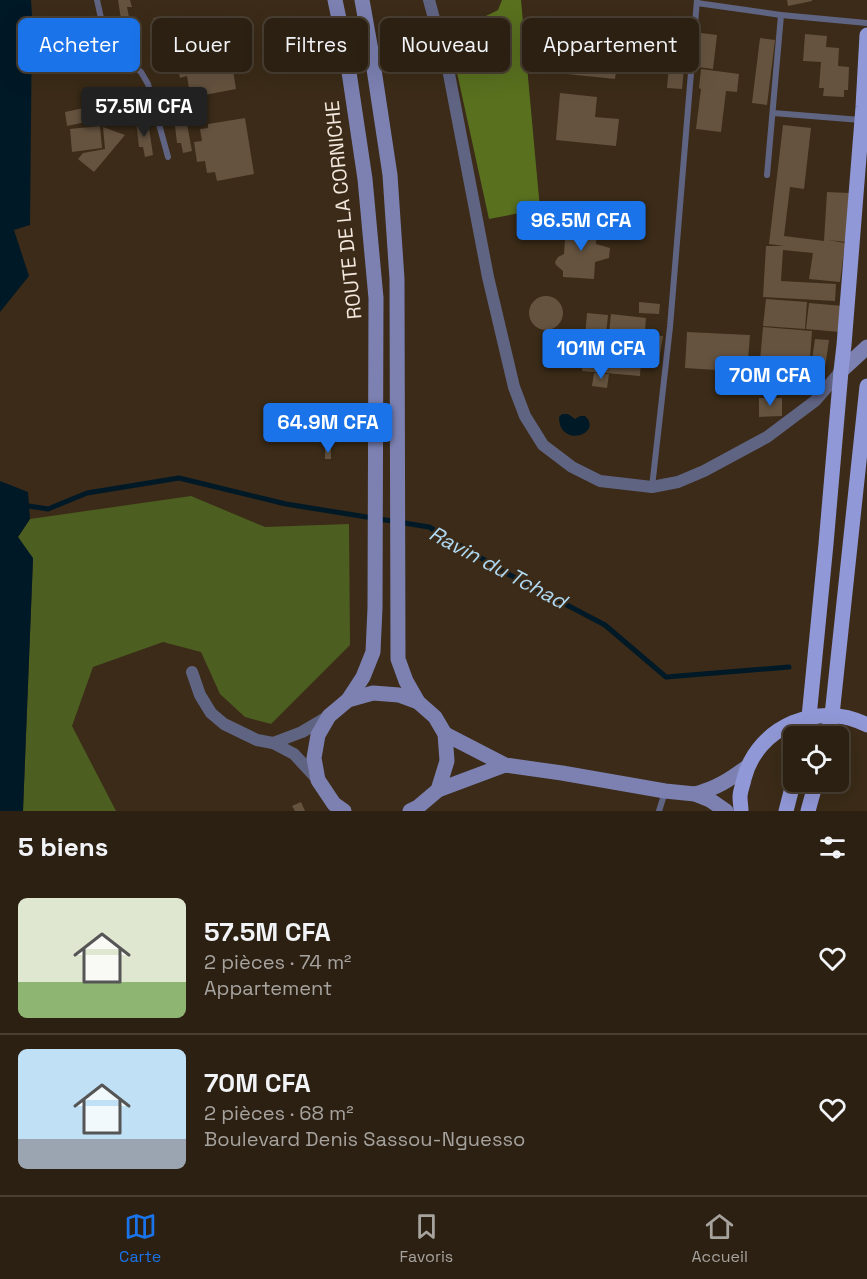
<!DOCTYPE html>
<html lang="fr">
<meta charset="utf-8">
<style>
body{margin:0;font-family:"Space Grotesk",sans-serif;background:#382d20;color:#f1f3f6;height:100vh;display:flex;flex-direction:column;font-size:22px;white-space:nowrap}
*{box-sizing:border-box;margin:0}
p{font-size:20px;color:#a6a39f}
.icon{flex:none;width:33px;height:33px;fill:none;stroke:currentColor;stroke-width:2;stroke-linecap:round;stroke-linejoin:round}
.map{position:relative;height:811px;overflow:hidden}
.drawer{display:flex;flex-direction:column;background:#2c2012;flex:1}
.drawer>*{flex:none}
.guide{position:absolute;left:18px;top:18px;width:831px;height:54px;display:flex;gap:12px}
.fabs{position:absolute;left:783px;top:726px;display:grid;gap:12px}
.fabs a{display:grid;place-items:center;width:66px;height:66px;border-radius:9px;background:#2c2012;box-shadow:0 6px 24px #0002,0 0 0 2px #483e32;font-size:30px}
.price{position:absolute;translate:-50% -51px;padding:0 14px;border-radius:6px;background:#1a73e8;color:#fff;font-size:20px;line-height:39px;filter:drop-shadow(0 2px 3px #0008)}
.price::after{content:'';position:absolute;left:50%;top:36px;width:18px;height:14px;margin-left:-9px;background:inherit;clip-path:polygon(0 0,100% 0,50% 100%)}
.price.current{background:#222;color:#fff}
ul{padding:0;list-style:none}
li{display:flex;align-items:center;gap:18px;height:150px;padding:0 18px}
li+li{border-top:2px solid #483e32}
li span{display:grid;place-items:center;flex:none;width:168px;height:120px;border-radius:9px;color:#555}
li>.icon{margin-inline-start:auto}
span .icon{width:72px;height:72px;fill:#fffc;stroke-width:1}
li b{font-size:26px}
h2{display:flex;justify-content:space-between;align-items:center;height:72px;padding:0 18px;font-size:26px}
.tag{padding:0 21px;border-radius:9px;background:#2c2012;box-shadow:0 6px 24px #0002,0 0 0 2px #483e32;font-size:21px;line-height:54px}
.tag.current{background:#1a73e8;color:#fff}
.tab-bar{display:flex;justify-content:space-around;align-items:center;height:84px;border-top:2px solid #483e32;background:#2c2012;font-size:16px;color:#a6a39f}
.tab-bar a{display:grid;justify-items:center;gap:3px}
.tab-bar .current{color:#1a73e8}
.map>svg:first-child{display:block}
</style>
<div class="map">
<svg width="867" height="811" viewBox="0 0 867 811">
<rect width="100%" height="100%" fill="#3b2b18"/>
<polygon fill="#4c5f21" points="191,496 265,527 349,524 350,645 271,724 245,717 220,694 201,652 163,642 93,667 72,726 116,811 23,811 33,559 18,537 30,519"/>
<polygon fill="#59701f" points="502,0 521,0 540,209 489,219 447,27 470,24 498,10"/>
<g fill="#001927">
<polygon points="0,0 31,0 32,16 30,225 14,230 29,276 0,312"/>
<path d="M562,414H568L575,419L580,416H585C604,434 559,449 559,417Z"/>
<polygon points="0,481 28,492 30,519 18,537 33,558 23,811 0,811"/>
</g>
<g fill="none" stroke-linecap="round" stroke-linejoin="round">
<polyline stroke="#001927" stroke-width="5" points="22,505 48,509 87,493 179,478 286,504 429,527 508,574 605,625 666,677 789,667"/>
</g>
<g fill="#65533f">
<polygon points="118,0 130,0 132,7 127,7 129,17 121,19"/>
<polygon points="787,0 812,0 812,1 788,6"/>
<polygon points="162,16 163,26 166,25 171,53 162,54 161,44 156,45 153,18"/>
<polygon points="572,19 660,27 659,40 632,37 629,64 617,63 615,79 567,74 569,58 559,57 562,35 571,36"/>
<polygon points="227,33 236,89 199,96 198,87 189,89 187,76 180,78 176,57 184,56 182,45 191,43 190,39"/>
<polygon points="701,33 717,35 713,69 697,67"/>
<polygon points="672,34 687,35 682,89 667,88"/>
<polygon points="805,34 827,36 826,47 839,48 838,66 849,67 848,90 844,90 844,97 823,96 824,88 819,88 821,62 803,61"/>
<polygon points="760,38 775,40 767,105 752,103"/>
<polygon points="701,69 739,74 737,92 726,91 721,132 696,129 701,89 699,88"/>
<polygon points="560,93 597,97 595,117 619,119 616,146 556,140"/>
<polygon points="98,105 100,119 67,126 65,112"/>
<polygon points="182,115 184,124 187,124 192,151 183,153 181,143 177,143 174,117"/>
<polygon points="245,118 254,174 217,181 215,172 207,173 205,161 197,162 194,142 202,141 200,129 208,128 208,124"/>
<polygon points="144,119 146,128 149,128 153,155 145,157 143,147 139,147 136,121"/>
<polygon points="783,125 811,128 804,189 790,187 784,236 824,241 827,192 849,193 846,242 828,240 845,243 840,282 809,279 813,253 783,250 781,281 836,284 835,301 763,297 766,246 784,246 769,244"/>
<polygon points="100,126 102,148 72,152 70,129"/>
<polygon points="103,127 125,135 94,172 78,159 83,153 105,149"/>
<polygon points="566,224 597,226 596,244 610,248 609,258 595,262 594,279 563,277 563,271 556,265 555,262 558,257 564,254"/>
<circle cx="546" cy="313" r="17"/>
<polygon points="766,299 807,302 805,329 763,326"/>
<polygon points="639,302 660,304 659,314 639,313"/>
<polygon points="809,303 843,306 840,332 806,329"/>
<polygon points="587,313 608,315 605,346 618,347 617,358 641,360 640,376 582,371"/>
<polygon points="611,314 646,318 643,356 620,353 621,343 608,342"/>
<polygon points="763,327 812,331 810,359 785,356 784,364 760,361"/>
<polygon points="687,332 750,335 747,372 685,368"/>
<polygon points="650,335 663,336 659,360 646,358"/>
<polygon points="815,339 829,340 824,375 810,373"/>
<polygon points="766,364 781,366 780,375 765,374"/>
<polygon points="594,373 609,374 607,388 592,386"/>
<polygon points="759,398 782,398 782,416 759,417"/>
<polygon points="325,434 331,434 332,445 326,445"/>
<rect x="325" y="449" width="6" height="10"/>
<polygon points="301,802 305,811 295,811 292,806"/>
</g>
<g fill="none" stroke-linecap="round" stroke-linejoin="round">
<g stroke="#606483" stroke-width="6">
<polyline points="97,0 105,36 109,44 141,72 148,84 168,157"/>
<polyline points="697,3 781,15 867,23"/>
<polyline points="773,113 861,120"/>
<polyline points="767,175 781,15"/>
<polyline points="652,487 670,327 697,0"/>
<polyline points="659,811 665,792"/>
</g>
<g stroke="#606483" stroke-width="12">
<polyline points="429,0 449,74 488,277 514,387 525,416 543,445 572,467 600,481 652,487 678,482 704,471 767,437 815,401 841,371"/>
<polyline points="192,672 200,695 211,713 224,724 257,740 273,743 294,754 318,780"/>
<polyline points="273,743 302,732 329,716"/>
</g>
<g stroke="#7c81b2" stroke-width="15">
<polyline points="335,0 346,52 365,179 376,298 375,608 373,652 363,677 348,700"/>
<polyline points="362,0 372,56 390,175 397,279 398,659 406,681 418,702"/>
<polyline points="841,371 867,347"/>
<polyline points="445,734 505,765 562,773 665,791 695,794 710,800 726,811"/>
<polyline points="438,790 505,765"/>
<path d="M695,794C717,788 729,780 747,767"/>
<polyline points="344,811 334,804 318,780 314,758 318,735 329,716 348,700 373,693 399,695 418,702 435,717 445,734 447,761 438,790 418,807 410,811"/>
</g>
<g stroke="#9198d7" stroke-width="15">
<polyline points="804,736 809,717 826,544 841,371 844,345 863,107 867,35"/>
<polyline points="827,736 832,715 867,386"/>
<path d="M741,811C741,806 740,802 740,797C740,791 743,785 744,779C757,726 820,700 867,725"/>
<polyline points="786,811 794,780"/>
<polyline points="808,811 816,782"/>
</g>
</g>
<g text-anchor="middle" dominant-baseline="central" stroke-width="4.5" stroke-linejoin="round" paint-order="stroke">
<g font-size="20" fill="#f3e8dd" stroke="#3b2b18">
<text transform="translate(343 210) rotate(-96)">ROUTE DE LA CORNICHE</text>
</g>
<g font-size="21" font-style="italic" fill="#b0daf3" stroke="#3b2b18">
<text transform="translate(498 567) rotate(28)">Ravin du Tchad</text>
</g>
</g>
</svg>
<div class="fabs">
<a><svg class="icon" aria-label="locate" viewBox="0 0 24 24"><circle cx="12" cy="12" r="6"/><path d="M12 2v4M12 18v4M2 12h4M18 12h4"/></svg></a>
</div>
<b class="price current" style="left:144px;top:138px">57.5M CFA</b>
<b class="price" style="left:581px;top:252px">96.5M CFA</b>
<b class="price" style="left:601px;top:380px">101M CFA</b>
<b class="price" style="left:770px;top:407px">70M CFA</b>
<b class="price" style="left:328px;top:454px">64.9M CFA</b>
<div class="guide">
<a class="tag current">Acheter</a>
<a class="tag">Louer</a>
<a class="tag">Filtres</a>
<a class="tag">Nouveau</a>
<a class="tag">Appartement</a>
</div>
</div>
<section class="drawer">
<h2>5 biens<svg class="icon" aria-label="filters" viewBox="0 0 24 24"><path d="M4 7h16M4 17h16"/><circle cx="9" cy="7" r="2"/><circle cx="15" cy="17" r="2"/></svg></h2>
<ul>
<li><span style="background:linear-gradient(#dfe7d0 70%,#8fb573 0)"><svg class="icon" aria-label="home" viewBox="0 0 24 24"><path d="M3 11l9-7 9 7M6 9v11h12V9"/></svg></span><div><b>57.5M CFA</b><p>2 pièces · 74 m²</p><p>Appartement</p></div><svg class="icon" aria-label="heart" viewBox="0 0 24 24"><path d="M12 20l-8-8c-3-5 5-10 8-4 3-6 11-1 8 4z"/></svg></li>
<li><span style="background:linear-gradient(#bfe0f5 75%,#9aa5b1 0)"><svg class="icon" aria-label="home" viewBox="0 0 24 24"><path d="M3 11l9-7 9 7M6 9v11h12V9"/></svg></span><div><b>70M CFA</b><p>2 pièces · 68 m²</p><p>Boulevard Denis Sassou-Nguesso</p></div><svg class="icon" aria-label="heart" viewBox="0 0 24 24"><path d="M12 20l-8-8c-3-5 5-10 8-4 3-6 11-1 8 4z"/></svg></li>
</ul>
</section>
<nav class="tab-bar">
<a class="current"><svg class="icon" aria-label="map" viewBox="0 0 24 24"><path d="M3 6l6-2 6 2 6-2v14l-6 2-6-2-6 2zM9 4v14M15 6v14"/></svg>Carte</a>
<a><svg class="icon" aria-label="saved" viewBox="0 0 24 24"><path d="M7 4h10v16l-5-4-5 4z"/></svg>Favoris</a>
<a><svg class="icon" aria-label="home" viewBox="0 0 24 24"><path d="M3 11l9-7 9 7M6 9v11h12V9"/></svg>Accueil</a>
</nav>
